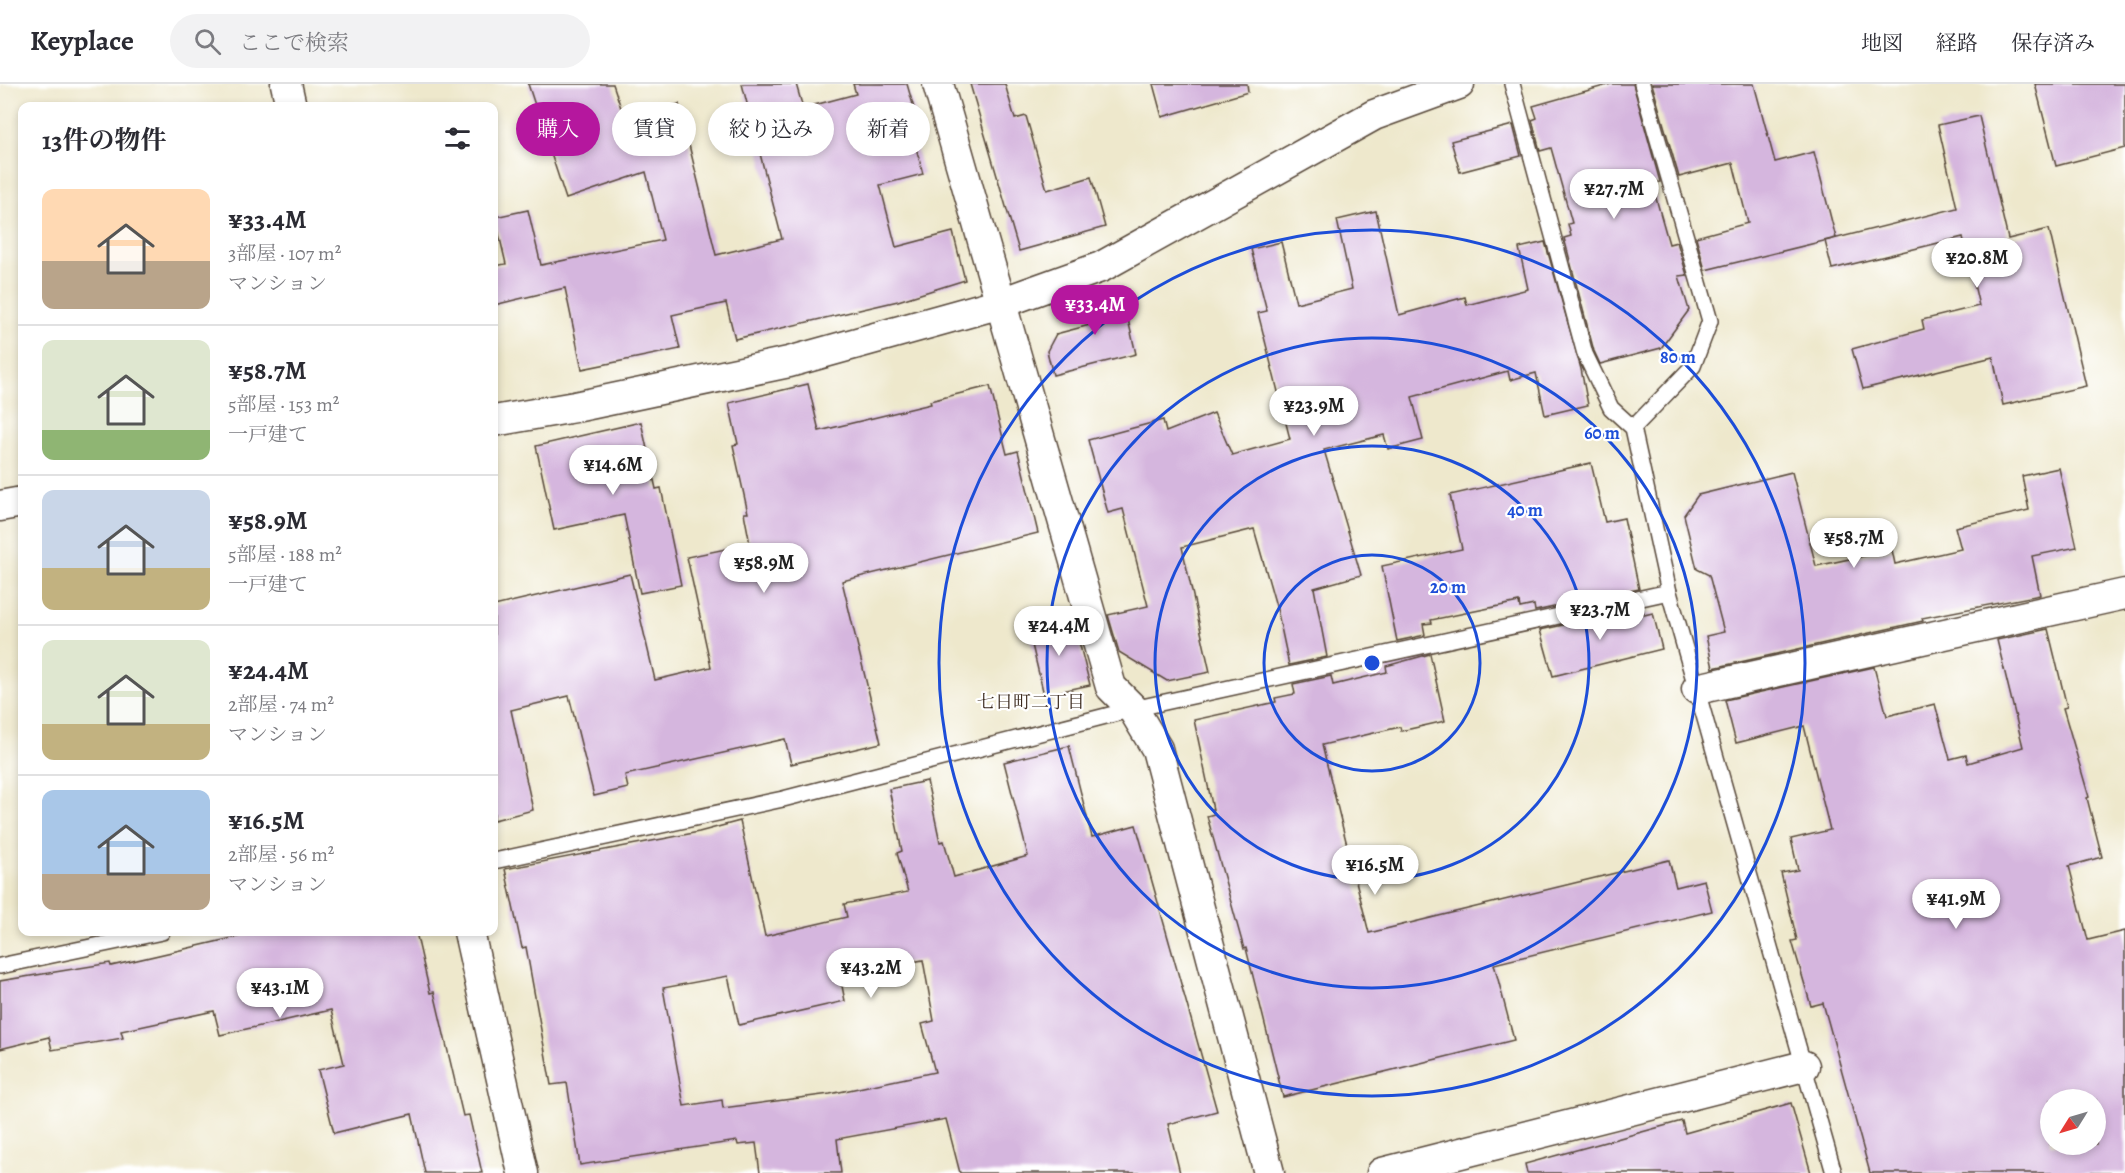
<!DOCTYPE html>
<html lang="ja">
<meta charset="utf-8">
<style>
body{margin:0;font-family:Alegreya,"Noto Serif JP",serif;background:#f2f2f3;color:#2b2b33;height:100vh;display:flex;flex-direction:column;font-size:22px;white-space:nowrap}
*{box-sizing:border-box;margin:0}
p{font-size:20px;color:#7c7c81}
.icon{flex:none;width:33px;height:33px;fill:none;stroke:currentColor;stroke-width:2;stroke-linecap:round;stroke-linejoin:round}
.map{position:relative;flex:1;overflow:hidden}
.side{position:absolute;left:18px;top:18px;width:480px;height:834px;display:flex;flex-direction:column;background:#fff;border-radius:12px;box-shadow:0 3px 9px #0003}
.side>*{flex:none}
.banner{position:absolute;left:516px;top:18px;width:570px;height:54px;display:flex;gap:12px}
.needle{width:39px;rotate:233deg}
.tools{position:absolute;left:2040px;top:1005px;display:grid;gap:12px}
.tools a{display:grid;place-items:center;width:66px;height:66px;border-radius:50%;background:#fff;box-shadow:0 3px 9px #0003;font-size:30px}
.price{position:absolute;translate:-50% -51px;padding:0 14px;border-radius:21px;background:#fff;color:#222;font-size:20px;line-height:39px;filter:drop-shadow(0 2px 3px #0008)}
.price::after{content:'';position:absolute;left:50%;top:36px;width:18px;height:14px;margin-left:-9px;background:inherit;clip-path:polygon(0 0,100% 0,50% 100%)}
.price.on{background:#b5179e;color:#fff}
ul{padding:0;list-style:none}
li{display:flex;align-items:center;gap:18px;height:150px;padding:0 24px}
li+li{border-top:2px solid #e1e1e2}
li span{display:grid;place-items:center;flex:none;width:168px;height:120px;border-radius:12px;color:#555}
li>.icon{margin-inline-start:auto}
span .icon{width:72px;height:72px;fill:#fffc;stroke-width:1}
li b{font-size:26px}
h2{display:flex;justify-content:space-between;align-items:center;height:72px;padding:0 24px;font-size:26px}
.pill{padding:0 21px;border-radius:27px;background:#fff;box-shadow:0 3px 9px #0003;font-size:21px;line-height:54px}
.pill.on{background:#b5179e;color:#fff}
header{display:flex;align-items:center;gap:36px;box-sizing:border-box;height:84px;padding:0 30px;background:#fff;border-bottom:2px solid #e1e1e2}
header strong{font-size:28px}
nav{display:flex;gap:33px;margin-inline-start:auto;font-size:21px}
.search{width:420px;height:54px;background:#f2f2f3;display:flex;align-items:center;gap:15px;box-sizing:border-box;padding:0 21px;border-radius:33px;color:#7c7c81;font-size:22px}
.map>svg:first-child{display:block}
</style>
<header>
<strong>Keyplace</strong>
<div class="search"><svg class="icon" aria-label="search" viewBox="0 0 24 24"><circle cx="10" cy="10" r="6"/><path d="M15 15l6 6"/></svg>ここで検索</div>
<nav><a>地図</a><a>経路</a><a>保存済み</a></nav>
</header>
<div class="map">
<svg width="2125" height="1089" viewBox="0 0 2125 1089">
<rect width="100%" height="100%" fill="#fff"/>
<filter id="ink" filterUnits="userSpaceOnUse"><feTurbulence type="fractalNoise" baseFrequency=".0167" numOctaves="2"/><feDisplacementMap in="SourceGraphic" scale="12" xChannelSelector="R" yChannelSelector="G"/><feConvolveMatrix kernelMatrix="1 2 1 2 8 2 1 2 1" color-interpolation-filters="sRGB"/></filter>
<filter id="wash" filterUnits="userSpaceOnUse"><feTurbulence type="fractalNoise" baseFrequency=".008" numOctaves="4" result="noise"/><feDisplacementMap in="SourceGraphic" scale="24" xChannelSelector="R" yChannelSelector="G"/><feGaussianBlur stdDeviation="1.35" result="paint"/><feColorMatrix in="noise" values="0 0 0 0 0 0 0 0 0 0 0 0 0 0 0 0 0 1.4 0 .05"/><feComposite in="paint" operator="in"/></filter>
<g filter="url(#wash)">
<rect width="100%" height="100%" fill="#eee8cc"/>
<g id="blocks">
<g fill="#d5b6de" fill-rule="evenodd">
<polygon points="528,0 613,0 624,33 679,20 716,171 782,155 742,0 796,0 803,24 856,10 853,0 907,0 916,31 908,33 923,90 880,101 896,163 953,148 965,196 898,217 735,255 726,219 672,231 680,265 582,285 565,204 494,221 494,182 506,180 495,133 528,126 541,181 663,156 646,88 566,115"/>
<polygon points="970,0 1005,0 1015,35 1026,32 1047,106 1091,93 1105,143 1019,167"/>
<polygon points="1153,0 1247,0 1248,8 1162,33"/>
<polygon points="1611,0 1633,0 1660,98 1652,100 1669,160 1677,158 1687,191 1679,192 1689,226 1661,264 1600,280 1594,267 1564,154 1571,152 1568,140 1572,139 1551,64 1540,67 1532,36 1537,34 1533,22"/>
<polygon points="1652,0 1754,0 1775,78 1814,68 1836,154 1705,186 1696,153 1748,139 1733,79 1679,93"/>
<polygon points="2035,0 2125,0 2125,64 2056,82"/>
<polygon points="1979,32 2008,155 2049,145 2086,302 2003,321 1993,273 1863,305 1852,265 1924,245 1922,236 1979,222 1963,153 1832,185 1825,157 1957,124 1938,41"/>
<polygon points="1513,41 1521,72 1460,88 1451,57"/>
<polygon points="1376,127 1399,231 1465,213 1467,221 1528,205 1519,164 1545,158 1581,285 1588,321 1545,331 1536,289 1510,296 1508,287 1412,313 1423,356 1388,365 1384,351 1324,366 1361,491 1314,504 1327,573 1289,581 1278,529 1254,445 1182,463 1210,588 1167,597 1119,568 1108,531 1148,522 1123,425 1108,429 1088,356 1163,336 1166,348 1214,329 1232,371 1290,355 1258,229 1267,227 1251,165 1281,158 1296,219 1352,205 1337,136"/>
<polygon points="1121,205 1136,270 1053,291 1047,267 1056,250 1090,241 1084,214"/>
<polygon points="808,300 819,347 931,320 930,317 990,302 1007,370 1018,367 1038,449 842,497 881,659 791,680 785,655 625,691 628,704 594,712 569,612 511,626 533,726 494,736 494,522 630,490 655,596 711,583 687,473 750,460 744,429 748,429 733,361 738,360 729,319"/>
<polygon points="641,338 656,405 661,404 681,501 640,509 624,431 554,446 536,362"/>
<polygon points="1591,379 1605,438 1624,434 1639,505 1535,527 1534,521 1520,524 1519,518 1431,536 1432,539 1423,540 1425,551 1397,557 1382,482 1462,465 1450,411"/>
<polygon points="2059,384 2077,463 2032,472 2040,511 1922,534 1923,537 1713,584 1706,552 1724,548 1709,491 1697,485 1684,431 1698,411 1792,388 1816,482 1892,466 1895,480 1961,465 1955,443 2029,426 2022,392"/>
<polygon points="1643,524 1644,531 1653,529 1662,565 1553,592 1540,546"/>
<polygon points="1073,534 1090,601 1044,611 1028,544"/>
<path d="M2048,545L2067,623L2063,624L2089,713L2087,714L2102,773L2069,782L2088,856L2125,847V1089H1870L1823,919L1811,922L1792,857L1797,856L1781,789L1798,786L1791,755L1830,746L1804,642L1736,659L1725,616L1874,583L1887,632L1935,620L1950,675L1966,671L1968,679L2023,663L1997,556ZM2050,1016H2096V1060H2050Z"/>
<polygon points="1430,570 1445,637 1401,647 1400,643 1322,661 1369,849 1669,776 1676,803 1704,796 1712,827 1494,880 1514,956 1283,1013 1246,864 1244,865 1207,732 1214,730 1194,636 1276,618 1275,614 1295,610 1293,600 1331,592 1333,601 1387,588 1386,582"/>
<path d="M1069,662L1092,753L1136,741L1217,1027L1168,1040L1180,1089H960L946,1035L837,1055L841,1089H760L756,1059L738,1061L737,1057L580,1081L567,999L551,1001L526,863L522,864L505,785L699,748L740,737L765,852L847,833L844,820L908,808L897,769L902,767L889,705L927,697L940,758L944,757L954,793L1028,772L1004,678ZM923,876L934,937L922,940L935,988L830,1010L723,1024L722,1016L684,1022L663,904L728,892L739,941L845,917L840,892Z"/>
<polygon points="258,848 416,848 430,909 434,908 463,1032 469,1031 482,1089 425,1089 412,1030 334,1049 318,986 344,980 331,926 220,951 214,927 121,947 123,954 52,966 49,953 0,965 0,897 110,879 111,882"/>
<polygon points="1791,1019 1811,1089 1527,1089 1525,1080 1682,1037 1685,1049"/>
</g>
</g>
</g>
<g filter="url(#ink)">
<use href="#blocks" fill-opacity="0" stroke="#564638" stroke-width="1.5"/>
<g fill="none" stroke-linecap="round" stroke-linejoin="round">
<g stroke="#564638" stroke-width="18">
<g id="lane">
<polyline points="1512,0 1585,270 1611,324 1633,344 1669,508 1834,1089"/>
<polyline points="1633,344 1693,282 1710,237 1642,0"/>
<polyline points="494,777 783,715 1133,625 1669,508"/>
<polyline points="0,882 162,848"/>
</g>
</g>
<g stroke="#564638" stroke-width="33">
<g id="street">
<polyline points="286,0 291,22"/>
<polyline points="938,0 1111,603 1133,625 1157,665 1269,1089"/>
<polyline points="494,337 575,323 789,278 1001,219 1101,183 1374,31 1459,0"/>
<polyline points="0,422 22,418"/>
<polyline points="1697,605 2125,510"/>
<polyline points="469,848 523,1089"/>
<polyline points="1382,1089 1804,982"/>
</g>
</g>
<use href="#lane" stroke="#fff" stroke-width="15"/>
<use href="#street" stroke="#fff" stroke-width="30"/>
</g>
</g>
<g fill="none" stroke="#1d4ed8" stroke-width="3">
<circle cx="1372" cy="579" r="108"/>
<circle cx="1372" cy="579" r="217"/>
<circle cx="1372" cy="579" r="325"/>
<circle cx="1372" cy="579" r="433"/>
</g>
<g text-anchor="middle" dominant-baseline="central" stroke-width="4.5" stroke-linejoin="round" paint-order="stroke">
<g font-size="18" fill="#3b2a1e" stroke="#fff">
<text x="1031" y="618">七日町二丁目</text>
</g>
</g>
<circle cx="1372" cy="579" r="9" fill="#1d4ed8" stroke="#fff" stroke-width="3"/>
<g font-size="18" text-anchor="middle" font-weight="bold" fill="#1d4ed8" stroke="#fff" stroke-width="4.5" stroke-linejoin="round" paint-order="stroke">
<text x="1678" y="279">80 m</text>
<text x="1602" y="355">60 m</text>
<text x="1525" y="432">40 m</text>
<text x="1448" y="509">20 m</text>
</g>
</svg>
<div class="tools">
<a><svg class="needle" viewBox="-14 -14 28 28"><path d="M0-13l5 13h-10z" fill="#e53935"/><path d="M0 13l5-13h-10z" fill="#7c7c81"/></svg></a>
</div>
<b class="price" style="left:1614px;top:136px">¥27.7M</b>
<b class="price" style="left:1977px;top:205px">¥20.8M</b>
<b class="price on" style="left:1095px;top:252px">¥33.4M</b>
<b class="price" style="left:1314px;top:353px">¥23.9M</b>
<b class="price" style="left:613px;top:412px">¥14.6M</b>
<b class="price" style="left:1854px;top:485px">¥58.7M</b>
<b class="price" style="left:764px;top:510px">¥58.9M</b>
<b class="price" style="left:1600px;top:557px">¥23.7M</b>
<b class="price" style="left:1059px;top:573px">¥24.4M</b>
<b class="price" style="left:1375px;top:812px">¥16.5M</b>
<b class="price" style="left:1956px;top:846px">¥41.9M</b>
<b class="price" style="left:871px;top:915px">¥43.2M</b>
<b class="price" style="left:280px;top:935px">¥43.1M</b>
<div class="banner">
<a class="pill on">購入</a>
<a class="pill">賃貸</a>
<a class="pill">絞り込み</a>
<a class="pill">新着</a>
</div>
<section class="side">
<h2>13件の物件<svg class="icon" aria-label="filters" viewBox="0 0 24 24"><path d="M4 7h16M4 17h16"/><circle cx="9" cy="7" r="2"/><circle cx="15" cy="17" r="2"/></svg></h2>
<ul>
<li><span style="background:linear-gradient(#ffd9b3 60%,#b9a48a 0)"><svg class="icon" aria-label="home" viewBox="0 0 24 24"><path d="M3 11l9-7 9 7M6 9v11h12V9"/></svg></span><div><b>¥33.4M</b><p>3部屋 · 107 m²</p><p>マンション</p></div></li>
<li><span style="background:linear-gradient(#dfe7d0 75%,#8fb573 0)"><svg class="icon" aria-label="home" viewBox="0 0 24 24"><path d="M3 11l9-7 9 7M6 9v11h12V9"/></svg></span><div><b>¥58.7M</b><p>5部屋 · 153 m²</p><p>一戸建て</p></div></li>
<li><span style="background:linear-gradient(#c9d6e8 65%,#c2b280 0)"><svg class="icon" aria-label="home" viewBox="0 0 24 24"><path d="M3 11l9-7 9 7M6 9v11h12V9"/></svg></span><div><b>¥58.9M</b><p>5部屋 · 188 m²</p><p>一戸建て</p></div></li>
<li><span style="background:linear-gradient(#dfe7d0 70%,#c2b280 0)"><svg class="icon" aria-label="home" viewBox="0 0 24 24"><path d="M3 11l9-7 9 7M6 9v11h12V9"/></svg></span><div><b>¥24.4M</b><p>2部屋 · 74 m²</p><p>マンション</p></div></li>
<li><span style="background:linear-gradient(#a9c7e8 70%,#b9a48a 0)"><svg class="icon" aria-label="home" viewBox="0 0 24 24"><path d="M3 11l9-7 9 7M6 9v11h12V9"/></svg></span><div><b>¥16.5M</b><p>2部屋 · 56 m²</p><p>マンション</p></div></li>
</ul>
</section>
</div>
